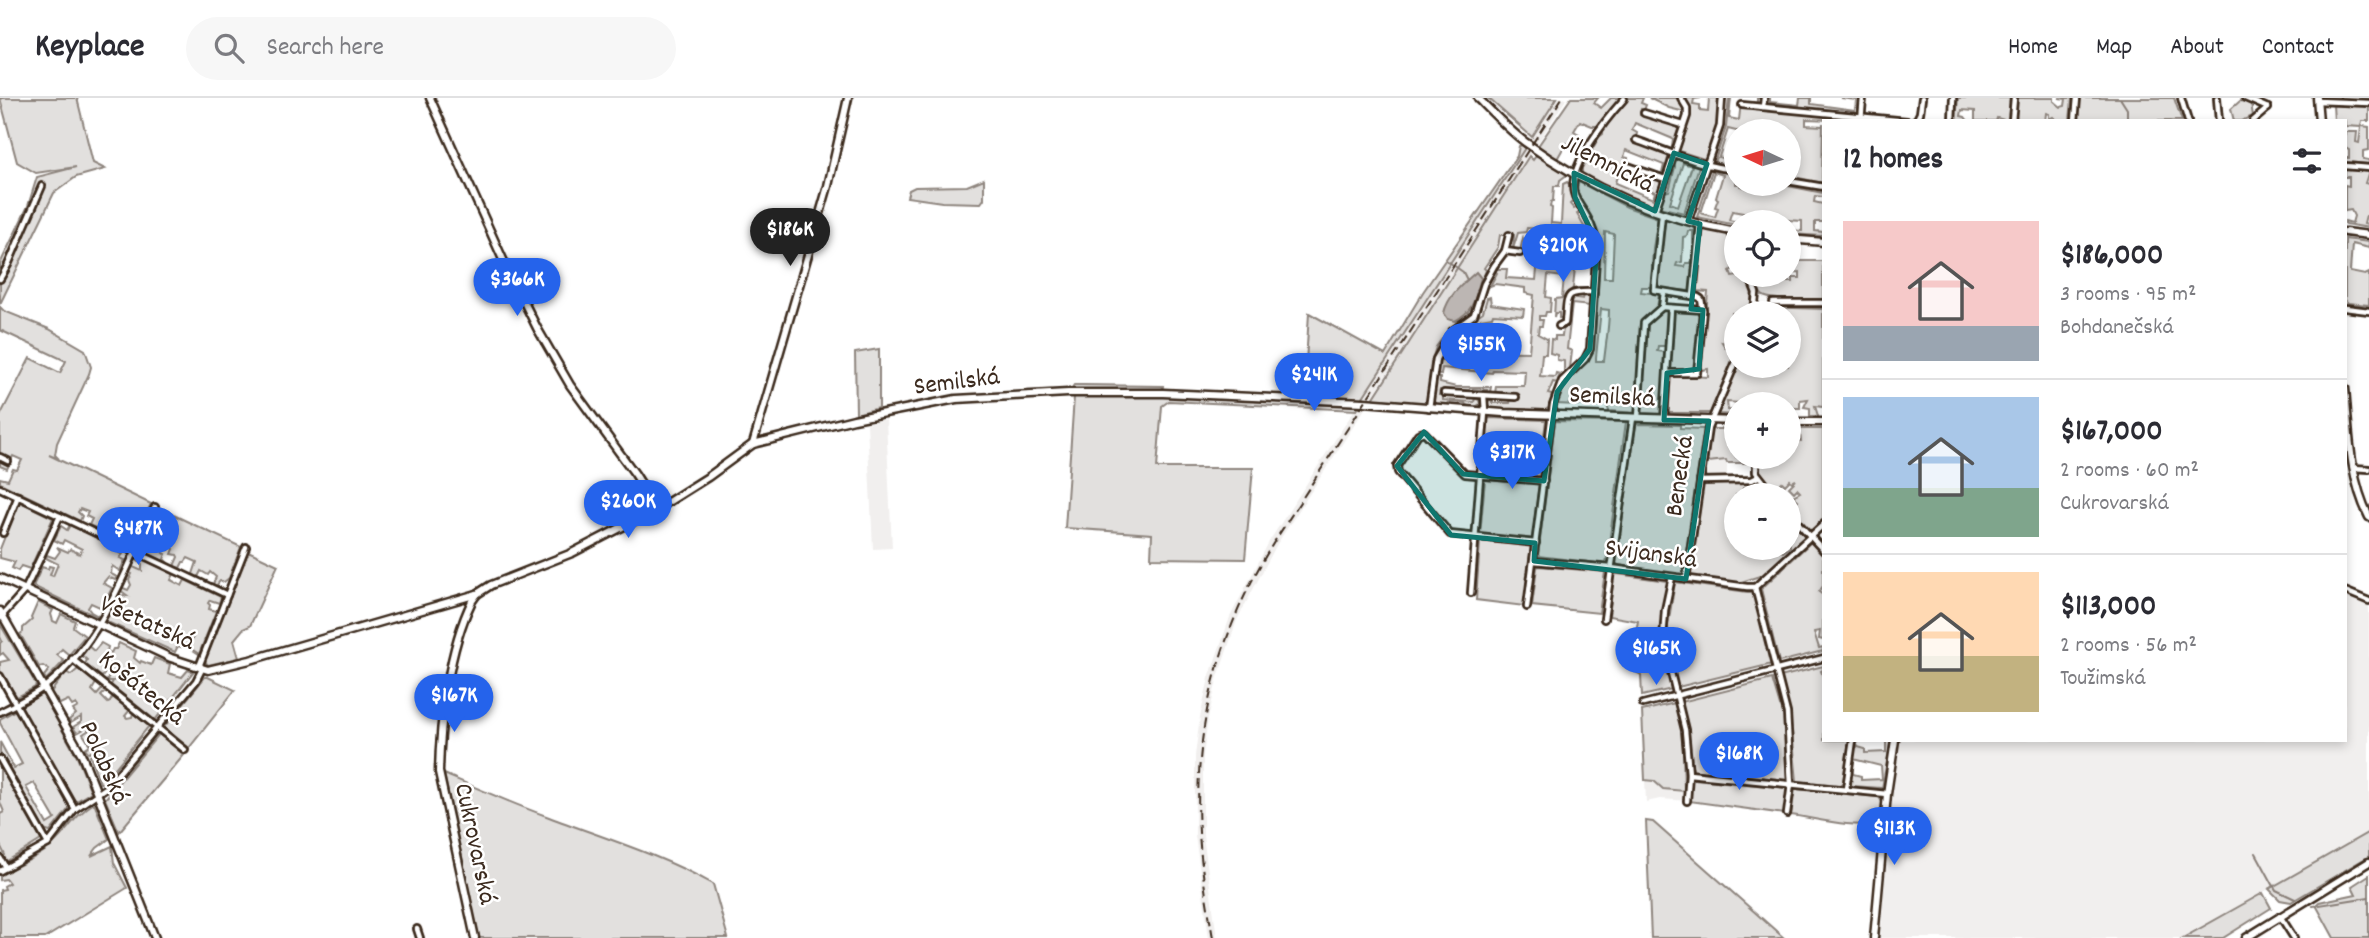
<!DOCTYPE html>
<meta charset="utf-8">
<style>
body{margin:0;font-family:Dekko,sans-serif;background:#f7f7f7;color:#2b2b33;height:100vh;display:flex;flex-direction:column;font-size:26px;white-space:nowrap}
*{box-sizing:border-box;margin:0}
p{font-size:23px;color:#7c7c81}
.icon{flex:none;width:38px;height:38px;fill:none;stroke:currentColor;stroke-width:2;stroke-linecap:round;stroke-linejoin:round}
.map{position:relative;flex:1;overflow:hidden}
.panel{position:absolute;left:1822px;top:21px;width:525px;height:623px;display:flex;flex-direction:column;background:#fff;border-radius:0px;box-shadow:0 4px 10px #0003}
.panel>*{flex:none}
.needle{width:46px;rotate:274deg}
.fabs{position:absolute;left:1724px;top:21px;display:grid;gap:14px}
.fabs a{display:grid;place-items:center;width:77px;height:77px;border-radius:50%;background:#fff;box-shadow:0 4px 10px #0003;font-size:35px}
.price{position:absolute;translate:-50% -60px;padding:0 16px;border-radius:24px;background:#2563eb;color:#fff;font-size:23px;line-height:46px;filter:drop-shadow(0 2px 4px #0008)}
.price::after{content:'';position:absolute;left:50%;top:42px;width:21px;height:16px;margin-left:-10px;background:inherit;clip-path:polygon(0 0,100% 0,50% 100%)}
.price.selected{background:#222;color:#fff}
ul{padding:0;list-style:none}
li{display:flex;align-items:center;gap:21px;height:175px;padding:0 21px}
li+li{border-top:2px solid #e1e1e2}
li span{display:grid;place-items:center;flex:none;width:196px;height:140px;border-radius:0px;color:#555}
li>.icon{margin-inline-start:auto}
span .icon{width:84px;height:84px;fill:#fffc;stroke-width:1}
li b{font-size:30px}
h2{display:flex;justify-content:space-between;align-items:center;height:84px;padding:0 21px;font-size:30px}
header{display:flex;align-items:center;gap:42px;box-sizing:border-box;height:98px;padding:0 35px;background:#fff;border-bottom:2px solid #e1e1e2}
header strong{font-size:33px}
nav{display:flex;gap:38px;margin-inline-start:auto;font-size:24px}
.search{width:490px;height:63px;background:#f7f7f7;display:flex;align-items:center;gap:18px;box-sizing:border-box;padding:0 24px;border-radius:38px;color:#7c7c81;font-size:26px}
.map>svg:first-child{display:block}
</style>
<header>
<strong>Keyplace</strong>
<div class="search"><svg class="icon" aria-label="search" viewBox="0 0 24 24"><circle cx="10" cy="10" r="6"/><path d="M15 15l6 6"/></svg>Search here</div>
<nav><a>Home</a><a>Map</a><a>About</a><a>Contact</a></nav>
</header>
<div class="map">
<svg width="2369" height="840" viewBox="0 0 2369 840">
<rect width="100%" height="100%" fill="#fff"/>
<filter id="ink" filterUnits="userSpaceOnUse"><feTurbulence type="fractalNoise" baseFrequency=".0143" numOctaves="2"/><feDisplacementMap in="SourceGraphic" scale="14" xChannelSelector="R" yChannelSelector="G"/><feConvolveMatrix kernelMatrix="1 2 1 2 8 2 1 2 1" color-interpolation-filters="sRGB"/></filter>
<g filter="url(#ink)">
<g fill="#f1efee">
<polygon points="1557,0 1567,0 1277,446 1237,522 1217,582 1208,621 1203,659 1203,737 1217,840 1209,840 1195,737 1195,658 1200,619 1209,580 1230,519 1270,442"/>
<circle cx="1600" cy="65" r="12"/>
<polygon points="886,321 892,450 873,451 867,325"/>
<polygon points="1727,362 1727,378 1704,378 1707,364"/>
<polygon points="2345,496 2369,506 2369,734 2183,840 1880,840 1891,710 1900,642 2345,642"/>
<polygon points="1645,682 1654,683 1666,692 1690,694 1689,703 1660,701 1646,704"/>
</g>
<g fill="#e2e0de" stroke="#8e857e" stroke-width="2" fill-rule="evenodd">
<polygon points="0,0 77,0 93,65 105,71 76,79 54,95 0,206 0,166 28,108 37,79 76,69 36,75 17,64"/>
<polygon points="1488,0 1557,0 1532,39"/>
<path d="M1571,0H1598L1594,5L1601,10L1611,0H1643L1641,5L1646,7L1644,12L1641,11L1640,17L1679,29L1672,49L1673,41L1635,25L1632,32L1637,35L1635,44L1669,56L1664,75H1662L1664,67L1626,52L1624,59L1628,60L1627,65H1624L1623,70L1662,83L1652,110L1582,77V70L1599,39L1603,36V28H1592L1580,23L1574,33L1579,36L1572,48L1566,45L1557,61L1538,48ZM1617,78L1655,94L1653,101L1615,85Z"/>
<polygon points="1649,0 1701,0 1694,1 1693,6 1700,7 1700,13 1708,14 1709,0 1720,0 1719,21 1707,59 1704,61 1679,53 1678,49 1689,15 1669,10"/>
<polygon points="1729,0 1731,0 1729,20 1739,22 1741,4 1757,6 1757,0 1770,0 1770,4 1799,7 1800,0 1811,0 1811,6 1855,12 1856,2 1841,0 1859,0 1857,23 1806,21 1806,27 1823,28 1823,25 1822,80 1823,85 1789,78 1789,74 1791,74 1792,72 1789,66 1788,33 1736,33 1728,31 1719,59 1728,62 1736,38 1736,66 1729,66 1725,69 1714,65 1726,29"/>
<polygon points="1958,0 2010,0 2008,23 1997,20 1996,23 1975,23 1975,13 1962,12 1961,18 1965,19 1968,23 1956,23"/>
<polygon points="2017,0 2054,0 2054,3 2061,9 2065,8 2066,1 2059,0 2072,0 2070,23 2058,23 2053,19 2049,21 2049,16 2046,15 2045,23 2015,23"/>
<polygon points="2080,0 2174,0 2182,23 2078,23"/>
<polygon points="2240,3 2251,5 2253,18 2241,23 2234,23 2231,11"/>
<polygon points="2333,7 2369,8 2369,23 2362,23 2361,28 2369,29 2369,52 2363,53 2363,61 2369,62 2369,66 2345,64 2345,60 2349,60 2349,52 2345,50 2345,34 2357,34 2356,44 2359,45 2361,29 2345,28 2345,23 2334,23"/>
<polygon points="1523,47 1525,50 1361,302 1342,301 1333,295 1329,300 1304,298 1309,215 1385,257 1423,194 1517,58 1519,48"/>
<path d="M1538,55L1568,76L1560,82L1559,88H1554L1553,103L1551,104L1550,109L1552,110L1551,125L1561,126L1563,86L1567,84L1570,87L1573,103L1570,106L1574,111L1577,109L1580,114L1577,116L1586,132L1589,131L1592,141L1589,142L1588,137L1573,136L1570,169L1575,170L1573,190L1565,202L1564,220H1559V215H1555L1554,219L1555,201L1562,200L1564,179L1548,177L1546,199L1551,200L1550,214H1546L1545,218H1539V222H1543L1542,228H1539L1538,236L1547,241L1546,256H1542L1540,278L1555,279L1556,275L1560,276L1557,285L1553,284L1548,296L1552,297L1549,310L1545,312L1489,311L1486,307L1488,303L1492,301V305H1510L1511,301L1516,302V296H1495L1496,288H1524L1525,273L1493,272L1492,275L1442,270L1441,277L1435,276L1438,262L1442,263L1445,257L1442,255L1448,251L1446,249L1447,247L1464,249V253L1529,254L1534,197L1525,195V190L1495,186L1490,188L1497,175L1494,172L1495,171H1507L1506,180L1536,182L1538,161L1535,160V154L1520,153L1523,140L1525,145L1539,146L1540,131L1527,130L1526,134L1518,135L1513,151L1514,137H1500L1498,149L1484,170L1486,172L1470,215L1450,230L1436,249L1431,265L1428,302L1424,307L1373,301L1529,58L1533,62ZM1467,182L1468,217L1455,223L1448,221L1464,184Z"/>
<path d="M1675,59L1700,65L1684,115L1659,109L1664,94L1669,93L1675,69L1673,64ZM1683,65L1692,68L1678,108L1670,105Z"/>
<path d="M1713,69L1736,77V86H1740V88L1748,90L1747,86H1758L1756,92L1764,94L1765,87L1760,86H1778L1823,95V103V99L1815,98L1814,104L1823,106V124H1815V133L1823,134V138L1789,136V132L1802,133V123L1773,121L1772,124H1760V118L1732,113L1729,122L1738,124L1736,127L1697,119ZM1714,74L1723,77L1716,100L1718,101L1715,109L1718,110L1715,119L1701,115Z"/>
<polygon points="2345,72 2369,73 2365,85 2369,86 2369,118 2366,118 2364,126 2369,127 2369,130 2345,126 2345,123 2352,125 2354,118 2351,112 2345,113 2345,87 2349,88 2349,79 2345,79"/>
<polygon points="984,81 984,101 981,105 942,104 907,99 909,92 915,89 967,88"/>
<path d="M1579,84L1627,109L1658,120L1653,150L1651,189H1642L1641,194L1659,196L1657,211L1642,225L1637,315L1609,313L1606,305H1603L1602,308L1556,306C1564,278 1579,279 1589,258C1598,240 1602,149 1595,129C1590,115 1580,105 1576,91ZM1605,134L1614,136L1612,180H1604ZM1601,211L1609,212C1609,228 1606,245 1604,263H1596V259Z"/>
<polygon points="1665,121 1696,130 1694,146 1693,146 1693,133 1688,133 1687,138 1683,139 1682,164 1677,165 1676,168 1685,169 1686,165 1691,165 1694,153 1690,193 1657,190"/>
<polygon points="1703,131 1728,136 1736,155 1736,169 1730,173 1732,179 1745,177 1752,192 1750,215 1732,215 1732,220 1735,221 1736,225 1731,225 1730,228 1736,228 1736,242 1732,240 1728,245 1722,244 1725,249 1733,252 1736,244 1736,253 1710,315 1668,315 1670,279 1674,277 1708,279 1708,271 1701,272 1708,194 1696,193"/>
<polygon points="2345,141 2369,144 2369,150 2352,146 2350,174 2365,177 2369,175 2369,207 2348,205 2345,202"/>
<path d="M1793,147H1798L1799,163H1823V201C1812,201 1769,204 1762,197C1758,193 1755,182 1753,177H1780L1784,178V182L1787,184H1793V180H1800V174L1790,175L1789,172V152H1792Z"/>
<polygon points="1576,196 1576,200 1583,201 1584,198 1590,199 1590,208 1572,206 1567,251 1572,253 1570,270 1564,275 1564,263 1557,262 1557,257 1550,255 1551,241 1555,242 1555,238 1562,238 1563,231 1566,229 1569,204"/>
<polygon points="1490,199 1491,206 1524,211 1523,218 1493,216 1492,219 1481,221 1479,225 1479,223 1475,225 1473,221 1483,214 1487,200"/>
<polygon points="0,209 4,213 49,231 85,252 91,269 89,276 57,345 55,357 59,361 49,357 151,406 131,446 119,441 121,438 130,444 136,432 128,428 126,432 122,430 119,434 116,433 113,439 107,435 112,424 109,423 107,428 102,426 99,432 89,427 92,421 86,418 88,414 80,411 78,414 82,418 80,423 0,385 0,380 8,382 13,371 17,372 22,362 13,358 7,371 0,368 0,318 30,260 60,275 66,263 0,232"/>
<polygon points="1765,209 1823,211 1823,309 1815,308 1818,318 1810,318 1810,310 1804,309 1808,301 1800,302 1800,310 1791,310 1788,306 1779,306 1779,303 1769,306 1765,304 1765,306 1761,306 1760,303 1754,306 1727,304 1728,312 1736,313 1736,317 1717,316 1738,268 1755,270 1755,268 1788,268 1788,215 1761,215"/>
<polygon points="1661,212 1667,212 1665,248 1658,248 1657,253 1664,254 1662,316 1641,315 1645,227"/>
<polygon points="1674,214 1700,215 1694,274 1670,273"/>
<polygon points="879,251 879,310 856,316 855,255"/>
<polygon points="1435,280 1440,280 1440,285 1456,289 1491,289 1490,294 1487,296 1487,292 1473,291 1472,295 1440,292 1439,297 1443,297 1443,302 1474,304 1475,300 1479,302 1480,306 1474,310 1466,307 1465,305 1449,304 1448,306 1436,307 1433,301"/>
<polygon points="1074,287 1083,287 1163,288 1162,295 1068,295"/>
<polygon points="1115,297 1192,298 1361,306 1357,312 1169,303 1162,308 1157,370 1253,370 1245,461 1151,460 1152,436 1065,430 1074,299"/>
<polygon points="1488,320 1546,322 1539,380 1485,375"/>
<polygon points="1555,323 1626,324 1606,466 1538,458"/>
<polygon points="1636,326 1680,327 1680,330 1704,331 1683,477 1619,468 1616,465"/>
<polygon points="1711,331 1736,331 1736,335 1728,336 1727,345 1735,343 1736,348 1733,348 1733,354 1736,354 1736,359 1742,359 1742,362 1749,362 1750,359 1752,359 1752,365 1727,365 1726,362 1707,364"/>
<polygon points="1789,331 1823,331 1823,421 1810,434 1789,408 1789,402 1793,407 1798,402 1793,398 1800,394 1797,391 1794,394 1789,389 1796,382 1792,384 1790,382 1785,387 1782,384 1778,388 1785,397 1779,397 1758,373 1758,359 1761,361 1769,361 1770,359 1788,359 1789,343 1801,343 1800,336 1789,335"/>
<polygon points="1485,382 1539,386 1532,441 1480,437"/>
<polygon points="1760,385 1771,397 1763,397 1763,394 1760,397 1749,397 1756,396 1756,390 1743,390 1742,397 1736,397 1736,404 1731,404 1731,408 1736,409 1736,450 1778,450 1783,454 1790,449 1789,437 1796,432 1789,424 1789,418 1806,438 1766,476 1738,485 1691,478 1703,386"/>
<polygon points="19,403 53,420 30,471 21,468 18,473 12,470 15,464 0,460 0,451"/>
<polygon points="159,410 241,449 229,480 224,484 220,483 216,488 213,486 216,479 210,474 208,477 201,473 198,479 193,476 197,464 188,460 185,464 183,464 180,470 174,468 178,459 177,457 172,456 174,451 171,449 169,452 165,450 163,455 166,456 164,461 168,465 139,452"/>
<polygon points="70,427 121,451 120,455 123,456 120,460 125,462 120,473 112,468 111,476 117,479 115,482 108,479 103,485 112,490 102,510 91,505 88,510 91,514 98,518 97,519 33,488 42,469 48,471 49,468 53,469 50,477 53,478 58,466 46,460 47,457 55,460 60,453 57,449 68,454 70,451 80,456 82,451 64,442 62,446 54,442 61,428 67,432"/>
<polygon points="1480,443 1531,448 1524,508 1476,502"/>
<polygon points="1811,444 1823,456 1823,488 1819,494 1823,497 1823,542 1819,541 1820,533 1814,534 1819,550 1823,549 1823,553 1779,564 1761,491"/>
<polygon points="248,453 278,467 250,528 243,531 234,542 239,560 208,567 205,563"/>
<polygon points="137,458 174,476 171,482 182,488 185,482 221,499 219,505 210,502 208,505 210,507 209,511 216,513 199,556 190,550 193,539 191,539 187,549 182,546 181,549 178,548 175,554 105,523 117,497 128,498 120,492 121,489 128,492 131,487 129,482 132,476 128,474 131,468 142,473 142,466 135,461"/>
<polygon points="1539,468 1605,474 1599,515 1532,508 1537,469"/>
<polygon points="1617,476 1667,483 1668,485 1660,542 1672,591 1642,598 1641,577 1629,570 1632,570 1630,567 1638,523 1609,518 1614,477"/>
<polygon points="1675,484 1755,495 1772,566 1678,589 1666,540"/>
<polygon points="38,504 53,512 51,516 53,523 57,525 61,516 75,523 73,529 85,538 69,557 62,551 57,557 64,563 46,582 44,578 49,572 43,568 39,569 20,536 23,534 23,530 32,522 31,520"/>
<polygon points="0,526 36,586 35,589 17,599 0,573 0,564 9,562 3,555 0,557 0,545 2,543 0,539"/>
<polygon points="101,545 108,549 107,553 111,555 113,551 116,551 119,545 136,553 134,560 140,565 141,563 151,567 154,560 170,566 168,575 182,579 188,572 193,574 155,622 111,587 113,583 107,583 111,571 109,570 102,579 85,566 87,562 80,556 87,547 94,553"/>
<polygon points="1823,568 1823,572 1821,573 1824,581 1824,642 1849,642 1843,684 1840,687 1797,683 1792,633 1785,635 1787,682 1693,673 1689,651 1683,651 1684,693 1663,691 1654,683 1645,682 1642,613 1675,605 1679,623 1685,621 1681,604 1772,581 1780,608 1787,606 1780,579"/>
<polygon points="78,571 96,585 92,592 97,597 103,590 106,593 101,598 108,605 110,604 113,598 130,612 125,618 127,620 132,619 133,615 149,628 103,685 100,685 90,658 101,652 98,645 94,647 96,652 89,655 85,650 90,647 83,636 89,632 88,629 77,635 73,629 81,624 81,619 71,625 69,622 76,616 73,612 78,609 76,606 72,608 68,602 60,606 51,594 66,574 71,577"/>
<polygon points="205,579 208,579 235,592 189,650 164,629"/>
<polygon points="40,597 43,597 77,659 91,694 75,704 20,609"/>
<path d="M16,612L70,709L50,734L43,732L0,655V644L14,670L22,666L0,625V621ZM34,685L55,721L47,726L26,689Z"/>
<polygon points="159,636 184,657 119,734 105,701"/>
<polygon points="1886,642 1891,642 1882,690 1851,688 1852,671 1853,676 1861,678 1861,682 1882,681 1881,668 1853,661 1856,644 1858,649 1865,651 1865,655 1886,654"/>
<polygon points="0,669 41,742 7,763 2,760 5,757 0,747 0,716 4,714 0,704"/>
<path d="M444,676C479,691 513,706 549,719C604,740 661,757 713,786L728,840H479Z"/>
<polygon points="1694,681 1788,690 1785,716 1689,703 1690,683"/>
<path d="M1795,691L1879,699L1882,704L1880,725C1853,731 1818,721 1791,717Z"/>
<path d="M94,705L109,741L97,750L91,758L112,748L114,765L127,790L45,840H0V792L5,791L4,788L9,785L6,781L0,782V777C16,768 42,758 54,745C70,730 74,718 94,705Z"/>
<polygon points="1646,723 1653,724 1784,840 1651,840"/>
<polygon points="2369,734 2369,758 2291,804 2280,802 2269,791"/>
<polygon points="2369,777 2369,840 2334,840 2316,807 2319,804 2356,796 2352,788"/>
<polygon points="2263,795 2271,810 2223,840 2183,840"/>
</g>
<path fill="#bcb6b3" stroke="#887e77" stroke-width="2" d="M1476,174L1481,180C1475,200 1475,212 1455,223L1448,221L1444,215C1448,197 1463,186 1476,174Z"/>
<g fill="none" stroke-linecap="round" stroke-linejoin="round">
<g stroke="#887e77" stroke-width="2">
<polyline points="2120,0 2127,11 2127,23"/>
<polyline points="1446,162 1463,174 1467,182"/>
<polyline points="2256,755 2276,792 2295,801"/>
<polyline points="2313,808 2369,799"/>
</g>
<g stroke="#3b2a1e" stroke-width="10">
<g id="street">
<polyline points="1764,0 1763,9 1907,23"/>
<polyline points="2181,0 2188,23"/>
<polyline points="2217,0 2219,23"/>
<polyline points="2245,0 2268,10"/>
<polyline points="2317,3 2369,5"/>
<polyline points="1742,7 1763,9"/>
<polyline points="1644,15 1683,27"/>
<polyline points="1861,23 1863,0"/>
<polyline points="1914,23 1917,21 1920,15 1922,0"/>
<polyline points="1952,23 1953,0"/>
<polyline points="2012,23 2014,0"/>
<polyline points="2075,23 2077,0"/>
<polyline points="2253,23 2268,10"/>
<path d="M1636,42C1662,51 1709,72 1736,71"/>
<polyline points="1628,68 1665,81"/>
<polyline points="2345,68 2369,70"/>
<polyline points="1788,83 1824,89"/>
<polyline points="1655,113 1687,18 1687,10 1681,0"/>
<polyline points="1662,116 1654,192 1698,199 1701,201 1703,212 1697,275 1667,275"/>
<polyline points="1688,123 1720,28 1722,0"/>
<polyline points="1730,133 1736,146"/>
<polyline points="1505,153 1509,137"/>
<polyline points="1749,177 1756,195 1754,215"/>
<polyline points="0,181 8,167 42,88"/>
<polyline points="1693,198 1700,126"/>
<polyline points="1773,205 1824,205"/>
<polyline points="1662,209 1703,212"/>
<polyline points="1662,209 1664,195"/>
<polyline points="2345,210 2369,213"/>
<polyline points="1466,224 1476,229 1492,227"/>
<path d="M1559,228L1565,225C1568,197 1563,193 1594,194"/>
<polyline points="1444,295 1516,299"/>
<polyline points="1429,310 1436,261 1452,233 1474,217 1484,186 1494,168 1505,153 1520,155"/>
<polyline points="1638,320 1644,225 1662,209"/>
<polyline points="1664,321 1671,210"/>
<polyline points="0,359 8,363"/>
<polyline points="1756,359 1756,374 1774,397"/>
<polyline points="2353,370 2369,371"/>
<polyline points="1700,383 1752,382 1758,379"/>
<polyline points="0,390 227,497"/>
<polyline points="1788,414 1824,453"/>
<polyline points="3,435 18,398"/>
<polyline points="1536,445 1450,436 1398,374 1397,368 1418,336 1424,334 1465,376 1544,383"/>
<polyline points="1534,463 1611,470 1747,489 1755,489 1824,426"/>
<polyline points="1672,479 1665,512 1663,542 1685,632 1689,676 1687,703"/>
<polyline points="1686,481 1708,330 1736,264"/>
<polyline points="1755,489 1787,615 1791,686 1787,716"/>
<polyline points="2345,493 2369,503"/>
<polyline points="1471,495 1485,314 1484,298"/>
<path d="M1527,509L1553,307L1562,283L1585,261L1590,251L1597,145C1594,136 1592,127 1587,119C1583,111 1576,104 1574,95C1567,69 1607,20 1624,1"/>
<polyline points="0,520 25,492 60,418"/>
<polyline points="1604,521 1633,320"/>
<polyline points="72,561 185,652"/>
<polyline points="0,578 75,711"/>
<polyline points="1643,606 1824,560"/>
<path d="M0,614C16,606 33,598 47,587C102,544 126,471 155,409"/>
<polyline points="0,661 48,746"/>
<polyline points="1689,676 1887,696"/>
<polyline points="1846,691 1853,642"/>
<polyline points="0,760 6,770"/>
<polyline points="0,773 48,746 75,711 107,689 196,583 202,571 200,566 246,449"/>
<polyline points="2280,818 2294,840"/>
<polyline points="417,831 420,840"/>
</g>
</g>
<g stroke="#3b2a1e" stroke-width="11">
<g id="secondary">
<polyline points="430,0 505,166 537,230 570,287 635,376 657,411"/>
<path d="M1478,0C1493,15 1508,31 1525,44C1588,90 1660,121 1736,134"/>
<polyline points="2317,0 2319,23"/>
<polyline points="2345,134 2369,137"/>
<polyline points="1788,141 1824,144"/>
<path d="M2345,290C2349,334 2349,379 2369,419"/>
<polyline points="1788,324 1824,324"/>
<polyline points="753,346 828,88 848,0"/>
<polyline points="0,480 171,560 208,572 250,562 477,496"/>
<polyline points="0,513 81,655 155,840"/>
<path d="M475,840L439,674C440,622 449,550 472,503L477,496L491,487L572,455L657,411L708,379L753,346L854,321L956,301L1068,295H1163L1364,304L1503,315L1736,323"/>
<polyline points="1874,840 1887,696 1895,642"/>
<polyline points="2246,840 2369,764"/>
</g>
</g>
<use href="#street" stroke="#fff" stroke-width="4.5"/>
<use href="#secondary" stroke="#fff" stroke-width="6"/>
<path stroke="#3b2a1e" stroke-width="2" stroke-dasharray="10 5" stroke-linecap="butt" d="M1213,840C1207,805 1201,769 1199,734C1193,630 1219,532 1274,444L1562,0"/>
</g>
</g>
<path fill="#0f766e" fill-opacity="0.2" stroke="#0f766e" stroke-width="5" stroke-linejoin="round" d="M1674,55L1707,66L1688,123L1700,126L1691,211L1703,212L1699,271L1667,275L1664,322L1709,323L1686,481L1534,463L1535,445L1451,437L1397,368L1424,334L1463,376L1544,383L1557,294L1590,251L1597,145L1575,99L1574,75L1655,113Z"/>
<g text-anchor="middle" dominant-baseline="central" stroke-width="5" stroke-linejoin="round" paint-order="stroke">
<g font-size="26" fill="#3b2a1e" stroke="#fff">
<text transform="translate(1607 67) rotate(27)">Jilemnická</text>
<text transform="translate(957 285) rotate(-7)">Semilská</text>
<text transform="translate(1612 300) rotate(3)">Semilská</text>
<text transform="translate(1681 378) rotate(-82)">Benecká</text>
<text transform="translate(1651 457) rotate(8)">Svijanská</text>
<text transform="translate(147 526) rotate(24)">Všetatská</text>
<text transform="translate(141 591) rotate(39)">Košátecká</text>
<text transform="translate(103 665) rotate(66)">Polabská</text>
<text transform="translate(474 746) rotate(78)">Cukrovarská</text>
</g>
</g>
</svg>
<div class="fabs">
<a><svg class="needle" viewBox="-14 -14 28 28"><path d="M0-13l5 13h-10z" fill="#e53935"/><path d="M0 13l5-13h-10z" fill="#7c7c81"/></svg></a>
<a><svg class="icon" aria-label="locate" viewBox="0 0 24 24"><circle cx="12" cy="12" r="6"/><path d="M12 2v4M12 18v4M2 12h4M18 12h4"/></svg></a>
<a><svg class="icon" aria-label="layers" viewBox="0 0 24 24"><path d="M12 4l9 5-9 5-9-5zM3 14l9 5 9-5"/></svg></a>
<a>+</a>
<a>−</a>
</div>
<b class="price selected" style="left:790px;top:170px">$186K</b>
<b class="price" style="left:1563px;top:186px">$210K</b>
<b class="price" style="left:517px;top:220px">$366K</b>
<b class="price" style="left:1481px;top:285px">$155K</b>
<b class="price" style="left:1314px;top:315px">$241K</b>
<b class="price" style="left:1512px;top:393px">$317K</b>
<b class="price" style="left:628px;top:442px">$260K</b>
<b class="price" style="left:138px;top:469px">$487K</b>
<b class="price" style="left:1656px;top:589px">$165K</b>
<b class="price" style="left:454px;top:636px">$167K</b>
<b class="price" style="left:1739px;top:694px">$168K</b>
<b class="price" style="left:1894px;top:769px">$113K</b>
<section class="panel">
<h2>12 homes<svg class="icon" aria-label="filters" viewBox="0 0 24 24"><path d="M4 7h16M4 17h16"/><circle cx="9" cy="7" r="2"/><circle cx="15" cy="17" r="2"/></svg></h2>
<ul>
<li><span style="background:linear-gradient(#f6c9c9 75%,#9aa5b1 0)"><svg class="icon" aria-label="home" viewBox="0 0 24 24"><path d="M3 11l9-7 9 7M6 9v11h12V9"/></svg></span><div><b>$186,000</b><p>3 rooms · 95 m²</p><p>Bohdanečská</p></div></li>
<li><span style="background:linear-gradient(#a9c7e8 65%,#7fa58c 0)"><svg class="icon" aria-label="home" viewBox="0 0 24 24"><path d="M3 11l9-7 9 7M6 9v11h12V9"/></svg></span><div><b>$167,000</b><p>2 rooms · 60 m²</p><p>Cukrovarská</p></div></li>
<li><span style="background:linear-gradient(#ffd9b3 60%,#c2b280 0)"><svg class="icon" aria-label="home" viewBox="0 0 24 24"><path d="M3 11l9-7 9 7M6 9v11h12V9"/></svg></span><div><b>$113,000</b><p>2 rooms · 56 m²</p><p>Toužimská</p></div></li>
</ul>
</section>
</div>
